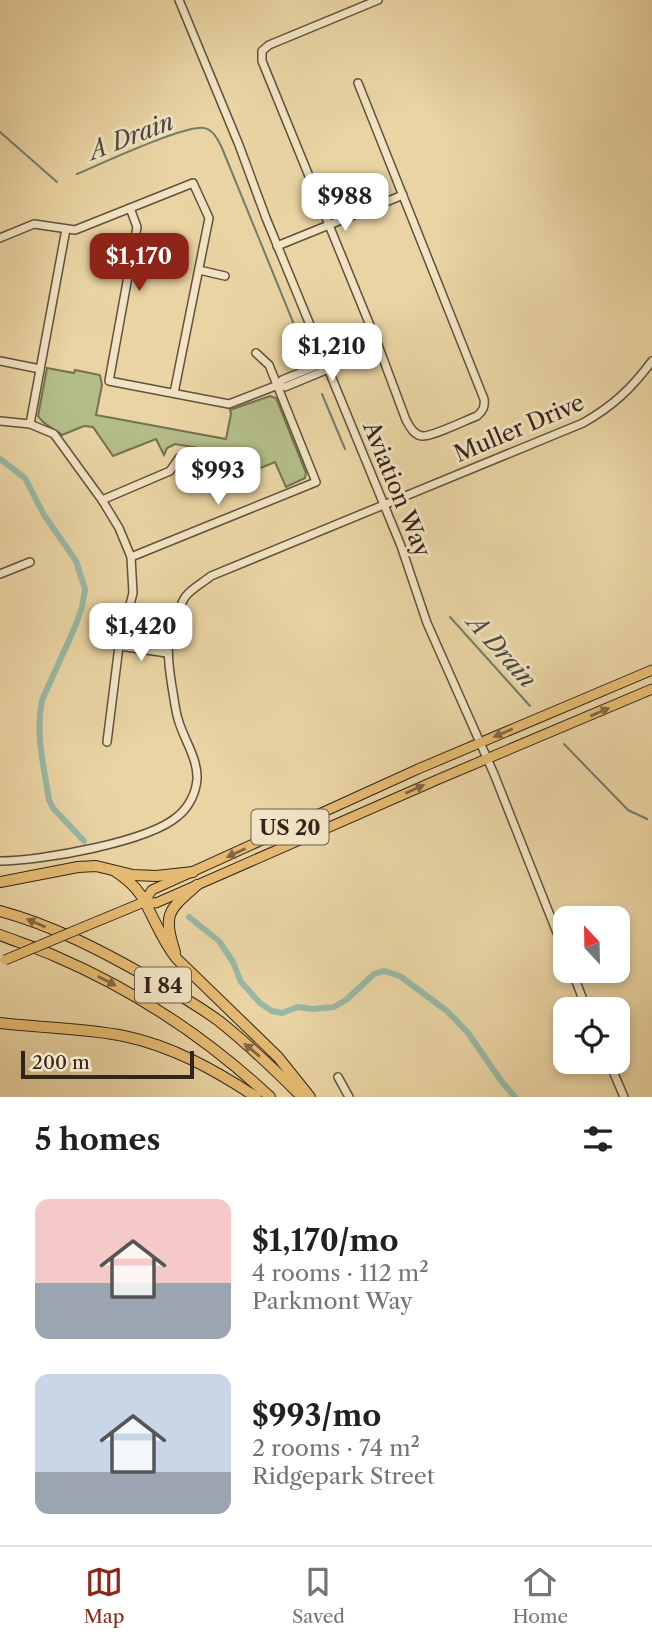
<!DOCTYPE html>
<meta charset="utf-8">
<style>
body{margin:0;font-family:"Libre Caslon Text",serif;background:#f6f6f6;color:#202124;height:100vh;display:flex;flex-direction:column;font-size:26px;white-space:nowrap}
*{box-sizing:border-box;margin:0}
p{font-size:23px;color:#757577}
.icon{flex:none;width:38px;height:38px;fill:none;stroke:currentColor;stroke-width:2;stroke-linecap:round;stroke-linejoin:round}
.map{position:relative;height:1097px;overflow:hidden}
.sheet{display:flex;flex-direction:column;background:#fff;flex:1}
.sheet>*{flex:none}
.needle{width:46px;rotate:338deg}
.tools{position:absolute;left:553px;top:906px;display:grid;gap:14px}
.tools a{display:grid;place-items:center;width:77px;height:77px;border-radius:14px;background:#fff;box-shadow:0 4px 10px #0003;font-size:35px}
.scale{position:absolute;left:21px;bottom:18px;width:173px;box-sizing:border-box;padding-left:7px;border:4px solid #32251b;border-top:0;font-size:19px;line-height:24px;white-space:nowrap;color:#32251b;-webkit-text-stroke:5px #f1e3c3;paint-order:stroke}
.price{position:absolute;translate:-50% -60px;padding:0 16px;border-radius:14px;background:#fff;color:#222;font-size:23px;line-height:46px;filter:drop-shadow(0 2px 4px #0008)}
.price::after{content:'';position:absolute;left:50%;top:42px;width:21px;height:16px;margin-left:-10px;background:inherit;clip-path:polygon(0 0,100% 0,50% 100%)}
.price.current{background:#8f2418;color:#fff}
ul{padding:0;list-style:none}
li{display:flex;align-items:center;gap:21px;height:175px;padding:0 35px}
li span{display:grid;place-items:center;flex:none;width:196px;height:140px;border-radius:14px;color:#555}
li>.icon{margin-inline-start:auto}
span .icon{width:84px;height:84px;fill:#fffc;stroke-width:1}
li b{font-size:30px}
h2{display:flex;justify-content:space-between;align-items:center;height:84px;padding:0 35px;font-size:30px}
.tab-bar{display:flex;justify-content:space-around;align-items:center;height:98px;border-top:2px solid #e0e0e0;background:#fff;font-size:19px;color:#757577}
.tab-bar a{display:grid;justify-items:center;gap:4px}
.tab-bar .current{color:#8f2418}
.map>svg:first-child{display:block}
</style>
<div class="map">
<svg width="652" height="1097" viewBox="0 0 652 1097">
<rect width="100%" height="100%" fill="#ead4a3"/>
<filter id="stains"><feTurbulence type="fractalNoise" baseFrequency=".00286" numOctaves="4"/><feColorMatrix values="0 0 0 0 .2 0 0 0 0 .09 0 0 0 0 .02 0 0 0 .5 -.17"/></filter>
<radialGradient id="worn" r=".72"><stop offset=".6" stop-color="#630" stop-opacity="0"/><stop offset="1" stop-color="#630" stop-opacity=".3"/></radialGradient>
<path fill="#b4bd88" stroke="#737152" stroke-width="2" d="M47,368L74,373L75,370L100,375L102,385L96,415L226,439L231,414L230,410L270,396L276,398L306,473L305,478L286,487L275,462L227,482L220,468L223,452L175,444L167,448L164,455L156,439L113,456L93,427L84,426L62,435C54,428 43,425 38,416Z"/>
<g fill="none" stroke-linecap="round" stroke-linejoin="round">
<g stroke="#6f7d6e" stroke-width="2">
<polyline points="0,132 57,182"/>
<path d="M77,174C101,164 184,125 204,128C214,130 218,140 222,148L304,349"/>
<polyline points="322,394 345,449"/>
<polyline points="450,617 530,706"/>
<polyline points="564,744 628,810 647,819"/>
</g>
<g stroke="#98b8a6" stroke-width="6">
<path d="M0,459L25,478L44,515L76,561L85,589L82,607L75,627L42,700C35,733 44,767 49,800L53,808L84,841"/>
<polyline points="189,917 219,941 233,962 241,982 260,1003 272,1011 282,1013 298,1007 312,1009 334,1007 346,1000 374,974 384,971 400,976 447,1011 455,1019 468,1033 502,1082 515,1097"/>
</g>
<g stroke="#60513d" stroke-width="10">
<g id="minor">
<polyline points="179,0 239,145 266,218 401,546 427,623 494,774 565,953"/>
<path d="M358,83L484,399C485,407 483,411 477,416C466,420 432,437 422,436C414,435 410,427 406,420L378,345L262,61V51L269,45L378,0"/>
<polyline points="130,208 137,227 109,381 229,404 278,385 282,380 369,344 378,345"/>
<polyline points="0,238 34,224 75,230 193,183 209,218 174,393"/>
<polyline points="277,246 403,195"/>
<polyline points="199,270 225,276"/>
<polyline points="0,361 40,369"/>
<polyline points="278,385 285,387 372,351 378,345"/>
<polyline points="0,421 30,424 54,434 102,500 119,528 131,557 133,593 119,646 107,742"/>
<polyline points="30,424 66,229"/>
<polyline points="102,500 170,471 179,458"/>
<polyline points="131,557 316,482 269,365 256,353"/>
<polyline points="0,574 30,562"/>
<polyline points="119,646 167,653"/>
<path d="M0,861C40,861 149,842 178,816C189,807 196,793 197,779C198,758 183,738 178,719C175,709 174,697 172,687C167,655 165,641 179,610C181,606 183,599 186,596C192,588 204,582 211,576L583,423C613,406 632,388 652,361"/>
<polyline points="572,971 587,1010"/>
<polyline points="609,1062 624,1097"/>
<polyline points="338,1077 349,1097"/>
</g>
</g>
<g stroke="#32251b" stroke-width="11">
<g id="major">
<polyline points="144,902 152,890 418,769 652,670"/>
<polyline points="86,926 144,902 156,903 439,779 652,689"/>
</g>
</g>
<g stroke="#32251b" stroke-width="12">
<g id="highway">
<path d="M115,871C124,877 134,885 140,894C154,916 160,938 177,959L278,1057L310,1097"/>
<polyline points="0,882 78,867 96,866 133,875 156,876 193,872"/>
<path d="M0,911C52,925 100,950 146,976C171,990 196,1004 219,1021C248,1044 275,1070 302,1097"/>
<path d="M0,935C18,942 37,948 55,956C134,990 208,1039 270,1097"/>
<path d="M175,952C162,913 169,910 197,885"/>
<path d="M0,1023C41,1028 83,1028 124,1036C172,1046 215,1070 256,1097"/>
</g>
</g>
<use href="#minor" stroke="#f1e3c3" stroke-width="7"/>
<use href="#major" stroke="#e5ba72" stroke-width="9"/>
<use href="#highway" stroke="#e5ba72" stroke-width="10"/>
<g stroke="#32251b" stroke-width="11" stroke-linecap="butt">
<polyline id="major-bridge" points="5,960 86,926"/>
</g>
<use href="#major-bridge" stroke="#e5ba72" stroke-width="9"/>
</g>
<defs><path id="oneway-solid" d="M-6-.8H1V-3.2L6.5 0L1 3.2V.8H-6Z" transform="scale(1.75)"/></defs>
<g fill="#836842">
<use href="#oneway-solid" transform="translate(600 712) rotate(-23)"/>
<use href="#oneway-solid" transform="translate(503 733) rotate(157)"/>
<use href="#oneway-solid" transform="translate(415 789) rotate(-24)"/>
<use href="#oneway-solid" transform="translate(236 853) rotate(155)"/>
<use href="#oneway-solid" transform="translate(36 923) rotate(-157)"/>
<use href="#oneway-solid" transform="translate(107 981) rotate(27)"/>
<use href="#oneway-solid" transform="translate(252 1050) rotate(-140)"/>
</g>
<g text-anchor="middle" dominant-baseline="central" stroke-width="6" stroke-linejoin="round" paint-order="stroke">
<g fill="#f1e3c3" stroke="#6b5e4d" stroke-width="2">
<rect x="251.5" y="809.5" width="77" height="35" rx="5"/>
<rect x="135" y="967.5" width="56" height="35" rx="5"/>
</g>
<g font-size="21" font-weight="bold" fill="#32251b">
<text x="290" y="827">US 20</text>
<text x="163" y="985">I 84</text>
</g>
<g font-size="23" fill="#32251b" stroke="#f1e3c3">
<text transform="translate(519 428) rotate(-23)">Muller Drive</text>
<text transform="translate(397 489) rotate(68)">Aviation Way</text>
</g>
<g font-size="24" font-style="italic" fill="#4c4a3e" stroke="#f1e3c3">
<text transform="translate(131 136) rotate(-21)">A Drain</text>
<text transform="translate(502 651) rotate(48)">A Drain</text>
</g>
</g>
<rect width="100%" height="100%" filter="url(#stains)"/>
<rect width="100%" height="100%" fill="url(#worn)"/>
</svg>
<div class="tools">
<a><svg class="needle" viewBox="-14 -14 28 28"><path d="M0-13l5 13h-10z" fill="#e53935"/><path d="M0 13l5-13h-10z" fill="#757577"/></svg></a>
<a><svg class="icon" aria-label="locate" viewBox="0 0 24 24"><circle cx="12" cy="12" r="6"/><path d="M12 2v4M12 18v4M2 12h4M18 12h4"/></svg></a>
</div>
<div class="scale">200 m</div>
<b class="price" style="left:345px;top:233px">$988</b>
<b class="price current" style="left:139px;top:293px">$1,170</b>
<b class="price" style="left:332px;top:383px">$1,210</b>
<b class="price" style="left:218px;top:507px">$993</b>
<b class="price" style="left:141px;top:663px">$1,420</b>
</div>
<section class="sheet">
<h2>5 homes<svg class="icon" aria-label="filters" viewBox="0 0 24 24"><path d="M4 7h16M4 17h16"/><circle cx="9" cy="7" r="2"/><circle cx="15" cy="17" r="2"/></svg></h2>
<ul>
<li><span style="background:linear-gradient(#f6c9c9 60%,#9aa5b1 0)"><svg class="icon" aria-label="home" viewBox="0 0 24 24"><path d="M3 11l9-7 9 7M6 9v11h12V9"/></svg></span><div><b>$1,170/mo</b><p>4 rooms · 112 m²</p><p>Parkmont Way</p></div></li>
<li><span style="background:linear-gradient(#c9d6e8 70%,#9aa5b1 0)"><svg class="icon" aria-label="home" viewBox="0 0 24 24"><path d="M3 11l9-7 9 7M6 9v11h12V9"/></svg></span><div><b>$993/mo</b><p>2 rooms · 74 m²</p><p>Ridgepark Street</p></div></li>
</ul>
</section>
<nav class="tab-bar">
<a class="current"><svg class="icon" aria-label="map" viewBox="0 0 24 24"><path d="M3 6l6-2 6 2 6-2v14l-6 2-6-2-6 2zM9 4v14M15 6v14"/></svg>Map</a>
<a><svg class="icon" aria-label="saved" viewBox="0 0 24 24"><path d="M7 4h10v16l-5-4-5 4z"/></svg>Saved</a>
<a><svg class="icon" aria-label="home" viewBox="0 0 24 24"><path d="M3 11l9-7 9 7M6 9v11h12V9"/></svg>Home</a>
</nav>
